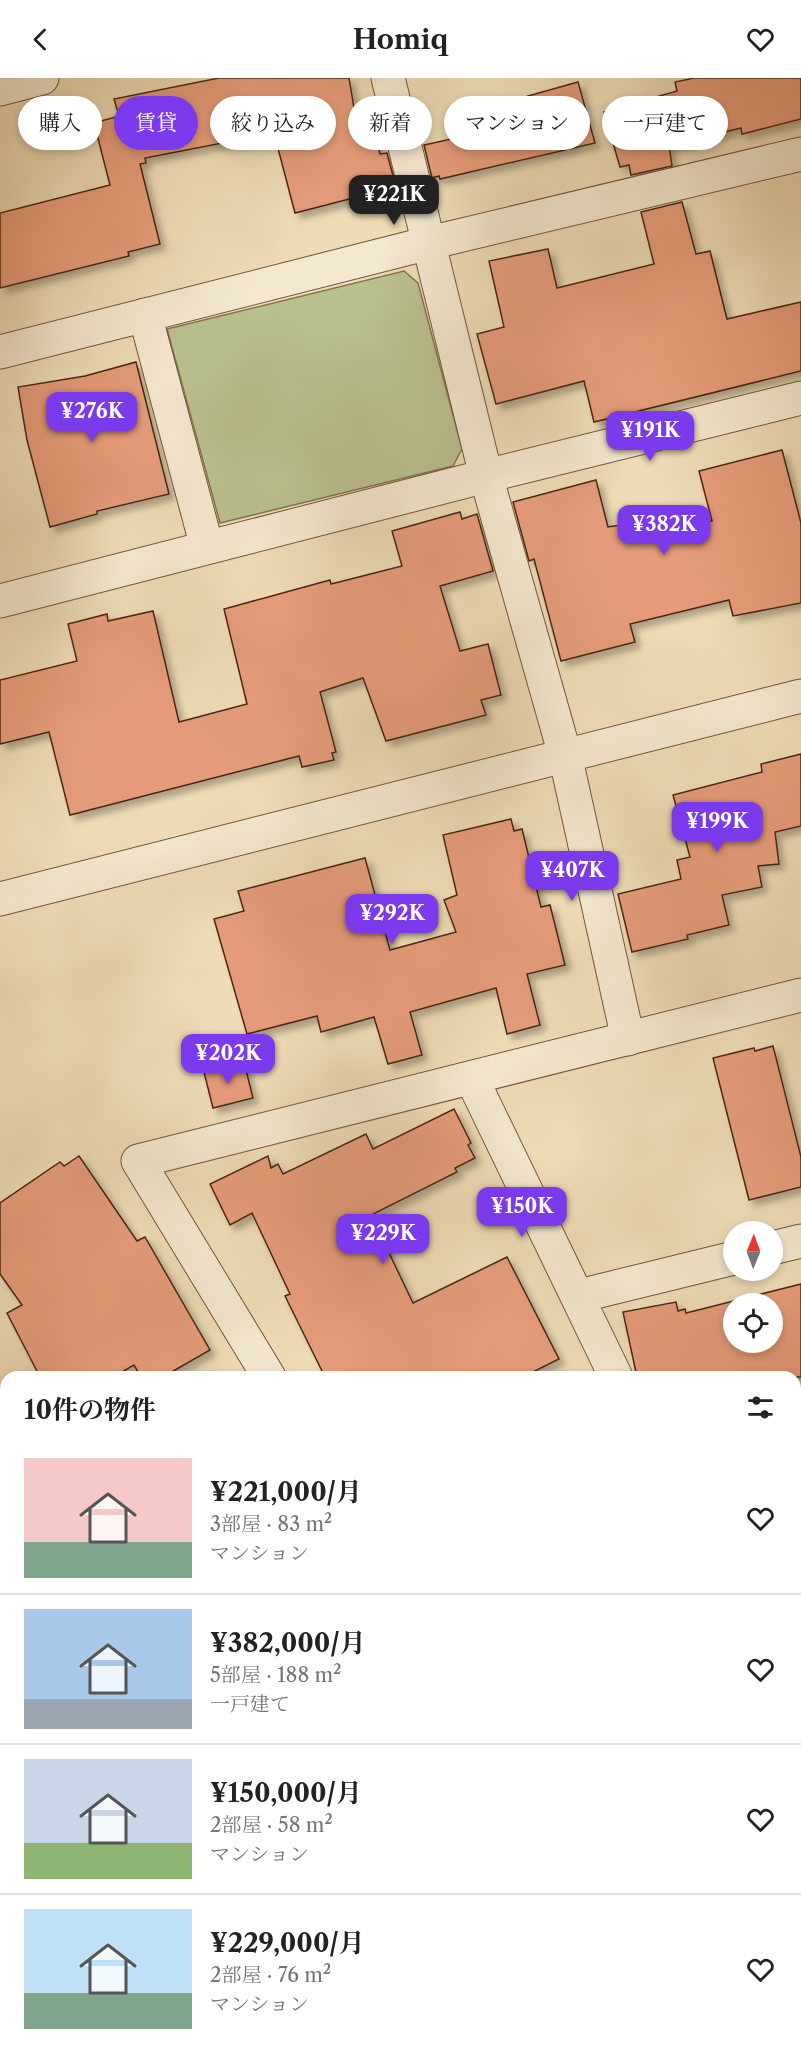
<!DOCTYPE html>
<html lang="ja">
<meta charset="utf-8">
<style>
body{margin:0;font-family:"Libre Caslon Text","Noto Serif JP",serif;background:#f2f2f2;color:#222;height:100vh;display:flex;flex-direction:column;font-size:22px;white-space:nowrap}
*{box-sizing:border-box;margin:0}
p{font-size:20px;color:#767676}
.icon{flex:none;width:33px;height:33px;fill:none;stroke:currentColor;stroke-width:2;stroke-linecap:round;stroke-linejoin:round}
.map{position:relative;flex:1;overflow:hidden}
.details{position:absolute;left:0px;top:1293px;width:801px;height:684px;display:flex;flex-direction:column;background:#fff;border-radius:18px 18px 0 0;box-shadow:0 3px 9px #0003}
.details>*{flex:none}
.top-card{position:absolute;left:18px;top:18px;width:765px;height:54px;display:flex;gap:12px}
.needle{width:39px;rotate:1deg}
.buttons{position:absolute;left:723px;top:1143px;display:grid;gap:12px}
.buttons a{display:grid;place-items:center;width:60px;height:60px;border-radius:50%;background:#fff;box-shadow:0 3px 9px #0003;font-size:30px}
.price{position:absolute;translate:-50% -51px;padding:0 14px;border-radius:12px;background:#7c3aed;color:#fff;font-size:20px;line-height:39px;filter:drop-shadow(0 2px 3px #0008)}
.price::after{content:'';position:absolute;left:50%;top:36px;width:18px;height:14px;margin-left:-9px;background:inherit;clip-path:polygon(0 0,100% 0,50% 100%)}
.price.selected{background:#222;color:#fff}
ul{padding:0;list-style:none}
li{display:flex;align-items:center;gap:18px;height:150px;padding:0 24px}
li+li{border-top:2px solid #e0e0e0}
li span{display:grid;place-items:center;flex:none;width:168px;height:120px;border-radius:0px;color:#555}
li>.icon{margin-inline-start:auto}
span .icon{width:72px;height:72px;fill:#fffc;stroke-width:1}
li b{font-size:26px}
h2{display:flex;justify-content:space-between;align-items:center;height:72px;padding:0 24px;font-size:26px}
.tag{padding:0 21px;border-radius:27px;background:#fff;box-shadow:0 3px 9px #0003;font-size:21px;line-height:54px}
.tag.selected{background:#7c3aed;color:#fff}
header{display:flex;justify-content:space-between;align-items:center;height:78px;padding:0 24px;background:#fff;font-size:27px;font-weight:800}
.map>svg:first-child{display:block}
</style>
<header><svg class="icon" aria-label="back" viewBox="0 0 24 24"><path d="M15 5l-7 7 7 7"/></svg>Homiq<svg class="icon" aria-label="heart" viewBox="0 0 24 24"><path d="M12 20l-8-8c-3-5 5-10 8-4 3-6 11-1 8 4z"/></svg></header>
<div class="map">
<svg width="801" height="1977" viewBox="0 0 801 1977">
<defs>
<filter id="shadow"><feDropShadow dx="5.5" dy="5.5" stdDeviation="3" flood-color="#0004"/></filter>
</defs>
<rect width="100%" height="100%" fill="#eedcb6"/>
<filter id="stains"><feTurbulence type="fractalNoise" baseFrequency=".00333" numOctaves="4"/><feColorMatrix values="0 0 0 0 .2 0 0 0 0 .09 0 0 0 0 .02 0 0 0 .5 -.17"/></filter>
<radialGradient id="worn" r=".72"><stop offset=".6" stop-color="#630" stop-opacity="0"/><stop offset="1" stop-color="#630" stop-opacity=".3"/></radialGradient>
<g fill="#b9c08d" stroke="#817450" stroke-width="1.5">
<polygon points="404,193 418,205 462,371 453,388 220,445 167,251"/>
<polygon points="6,1869 6,1971 200,1971 200,1977 0,1977 0,1870"/>
</g>
<g fill="#e69c7a" stroke="#492713" stroke-width="1.5" fill-rule="evenodd" filter="url(#shadow)">
<polygon points="219,0 349,0 355,36 360,35 362,44 371,42 380,76 387,75 396,109 295,135 274,55 145,80 146,85 140,86 160,166 128,174 129,178 0,210 0,135 110,107 94,45 119,38 114,21"/>
<polygon points="694,0 801,0 801,41 742,56 741,50 669,68 672,88 631,97 629,87 620,89 604,34 677,13 675,4"/>
<polygon points="578,4 595,65 440,101 439,98 432,100 424,67 528,44 521,20"/>
<polygon points="682,124 696,176 710,173 727,241 801,224 801,293 594,344 584,303 496,326 477,256 504,249 489,183 548,171 557,210 654,186 641,134"/>
<polygon points="136,284 169,416 97,433 97,436 50,449 27,362 18,309 85,298"/>
<polygon points="782,372 801,445 801,525 733,538 729,522 630,546 635,564 561,583 534,481 529,483 513,424 596,402 608,449 627,446 631,464 712,443 699,393"/>
<polygon points="460,434 462,441 477,436 493,493 440,508 460,573 488,566 501,617 481,622 486,637 386,663 363,600 320,614 336,674 332,675 334,682 302,689 299,678 70,737 49,654 0,666 0,602 77,583 68,546 107,536 108,543 153,533 179,644 247,626 224,531 330,502 331,506 402,488 392,453"/>
<polygon points="801,676 801,748 775,754 779,786 758,788 762,809 722,817 729,847 687,857 688,861 632,874 618,816 681,801 677,782 690,779 673,717 762,694 761,686"/>
<polygon points="511,741 514,753 522,751 541,829 550,827 565,887 527,896 540,947 507,956 496,910 410,934 422,977 388,986 374,939 321,954 317,938 247,956 214,841 244,833 238,813 365,780 390,872 456,854 444,822 457,817 443,757"/>
<polygon points="773,968 801,1079 801,1109 749,1122 713,980 754,970 755,973"/>
<polygon points="244,984 253,1020 213,1030 204,994"/>
<polygon points="454,1031 471,1065 468,1067 475,1080 455,1090 457,1094 371,1137 413,1225 507,1179 559,1281 523,1299 325,1299 285,1218 290,1216 252,1135 230,1147 210,1106 268,1078 271,1090 278,1086 283,1096 366,1056 373,1071"/>
<polygon points="79,1078 137,1163 145,1159 210,1272 163,1299 141,1299 134,1287 113,1299 40,1299 7,1235 22,1227 0,1196 0,1125 60,1084 64,1088"/>
<path d="M801,1206V1299H637L623,1234L676,1224L678,1233L685,1231L686,1235ZM734,1226H772V1264H734Z"/>
</g>
<g fill="none" stroke-linecap="round" stroke-linejoin="round">
<g stroke="#72543c" stroke-width="35">
<g id="minor">
<polyline points="388,0 486,398 565,677 628,961"/>
<polyline points="0,11 42,0"/>
<polyline points="145,237 207,469"/>
<polyline points="0,274 429,165 801,76"/>
<polyline points="0,523 486,398 801,320"/>
<polyline points="0,821 801,618"/>
<polyline points="472,1001 616,1299"/>
<polyline points="772,1170 801,1163"/>
<polyline points="579,1218 734,1180"/>
<polyline points="269,1299 138,1083 801,917"/>
<polyline points="795,1494 801,1493"/>
<polyline points="642,1971 645,1977"/>
</g>
</g>
<g stroke="#492713" stroke-width="35">
<g id="major">
<polyline points="0,1425 6,1436"/>
<polyline points="301,1971 304,1977"/>
</g>
</g>
<use href="#minor" stroke="#f4e8d0" stroke-width="33"/>
<use href="#major" stroke="#e7be7b" stroke-width="33"/>
</g>
<rect width="100%" height="100%" filter="url(#stains)"/>
<rect width="100%" height="100%" fill="url(#worn)"/>
</svg>
<div class="buttons">
<a><svg class="needle" viewBox="-14 -14 28 28"><path d="M0-13l5 13h-10z" fill="#e53935"/><path d="M0 13l5-13h-10z" fill="#767676"/></svg></a>
<a><svg class="icon" aria-label="locate" viewBox="0 0 24 24"><circle cx="12" cy="12" r="6"/><path d="M12 2v4M12 18v4M2 12h4M18 12h4"/></svg></a>
</div>
<b class="price selected" style="left:394px;top:148px">¥221K</b>
<b class="price" style="left:92px;top:365px">¥276K</b>
<b class="price" style="left:650px;top:384px">¥191K</b>
<b class="price" style="left:664px;top:478px">¥382K</b>
<b class="price" style="left:717px;top:775px">¥199K</b>
<b class="price" style="left:572px;top:824px">¥407K</b>
<b class="price" style="left:392px;top:867px">¥292K</b>
<b class="price" style="left:228px;top:1007px">¥202K</b>
<b class="price" style="left:522px;top:1160px">¥150K</b>
<b class="price" style="left:383px;top:1187px">¥229K</b>
<div class="top-card">
<a class="tag">購入</a>
<a class="tag selected">賃貸</a>
<a class="tag">絞り込み</a>
<a class="tag">新着</a>
<a class="tag">マンション</a>
<a class="tag">一戸建て</a>
</div>
<section class="details">
<h2>10件の物件<svg class="icon" aria-label="filters" viewBox="0 0 24 24"><path d="M4 7h16M4 17h16"/><circle cx="9" cy="7" r="2"/><circle cx="15" cy="17" r="2"/></svg></h2>
<ul>
<li><span style="background:linear-gradient(#f6c9c9 70%,#7fa58c 0)"><svg class="icon" aria-label="home" viewBox="0 0 24 24"><path d="M3 11l9-7 9 7M6 9v11h12V9"/></svg></span><div><b>¥221,000/月</b><p>3部屋 · 83 m²</p><p>マンション</p></div><svg class="icon" aria-label="heart" viewBox="0 0 24 24"><path d="M12 20l-8-8c-3-5 5-10 8-4 3-6 11-1 8 4z"/></svg></li>
<li><span style="background:linear-gradient(#a9c7e8 75%,#9aa5b1 0)"><svg class="icon" aria-label="home" viewBox="0 0 24 24"><path d="M3 11l9-7 9 7M6 9v11h12V9"/></svg></span><div><b>¥382,000/月</b><p>5部屋 · 188 m²</p><p>一戸建て</p></div><svg class="icon" aria-label="heart" viewBox="0 0 24 24"><path d="M12 20l-8-8c-3-5 5-10 8-4 3-6 11-1 8 4z"/></svg></li>
<li><span style="background:linear-gradient(#c9d6e8 70%,#8fb573 0)"><svg class="icon" aria-label="home" viewBox="0 0 24 24"><path d="M3 11l9-7 9 7M6 9v11h12V9"/></svg></span><div><b>¥150,000/月</b><p>2部屋 · 58 m²</p><p>マンション</p></div><svg class="icon" aria-label="heart" viewBox="0 0 24 24"><path d="M12 20l-8-8c-3-5 5-10 8-4 3-6 11-1 8 4z"/></svg></li>
<li><span style="background:linear-gradient(#bfe0f5 70%,#7fa58c 0)"><svg class="icon" aria-label="home" viewBox="0 0 24 24"><path d="M3 11l9-7 9 7M6 9v11h12V9"/></svg></span><div><b>¥229,000/月</b><p>2部屋 · 76 m²</p><p>マンション</p></div><svg class="icon" aria-label="heart" viewBox="0 0 24 24"><path d="M12 20l-8-8c-3-5 5-10 8-4 3-6 11-1 8 4z"/></svg></li>
</ul>
</section>
</div>
